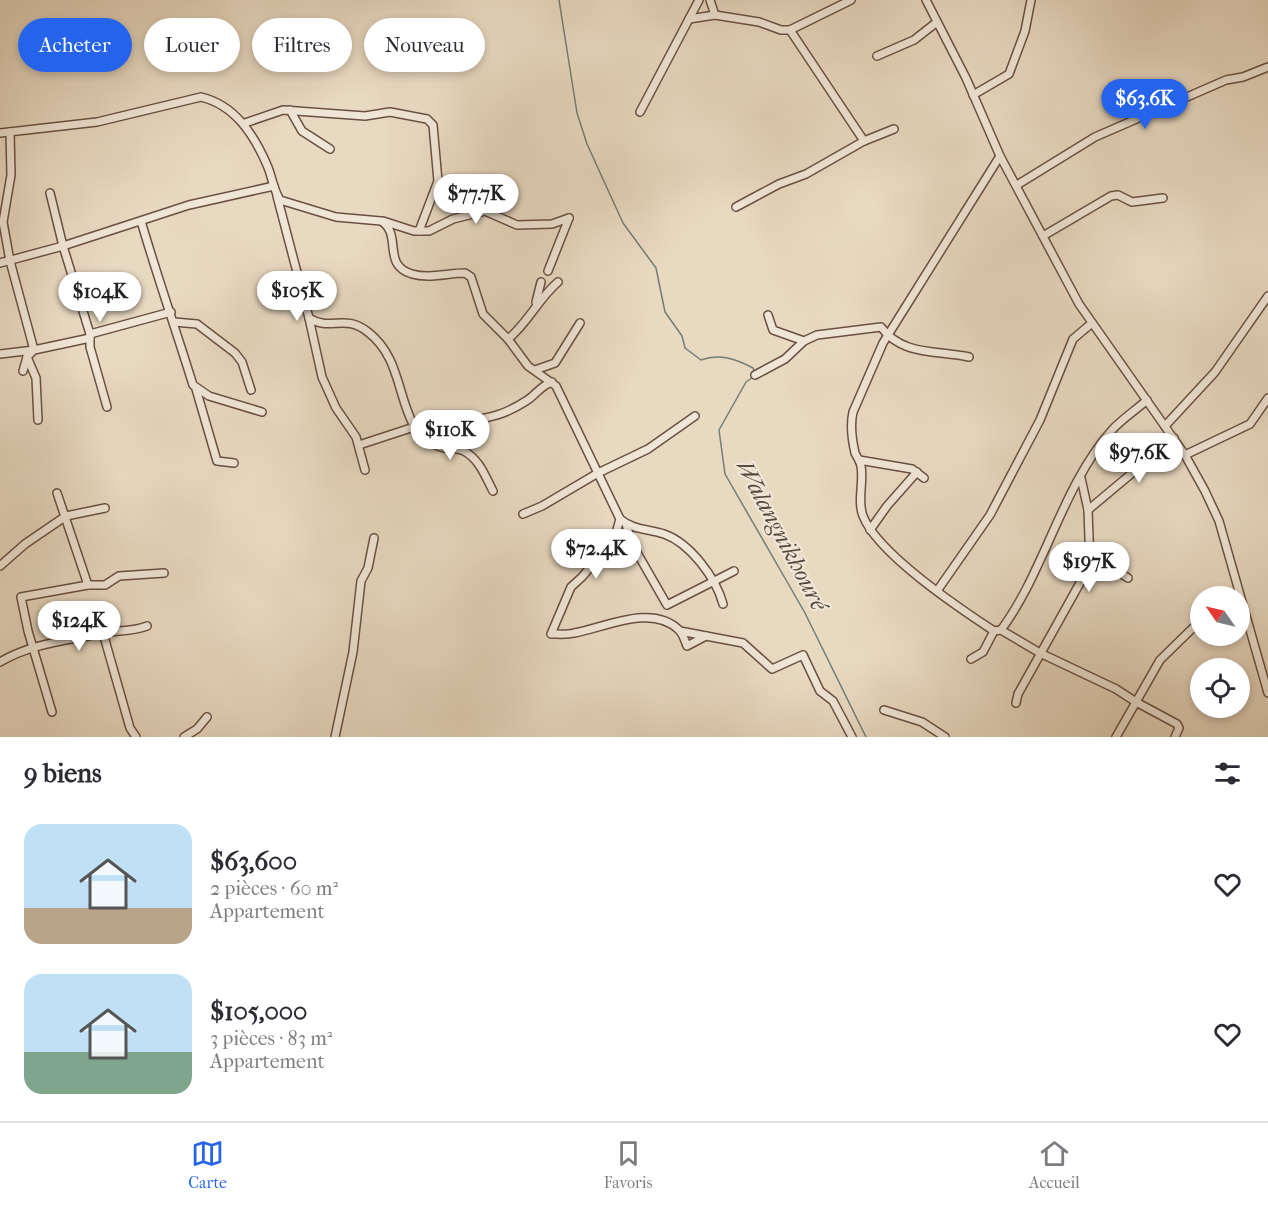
<!DOCTYPE html>
<html lang="fr">
<meta charset="utf-8">
<style>
body{margin:0;font-family:"IM FELL French Canon",serif;background:#f7f7f7;color:#2b2b33;height:100vh;display:flex;flex-direction:column;font-size:22px;white-space:nowrap}
*{box-sizing:border-box;margin:0}
p{font-size:20px;color:#7c7c81}
.icon{flex:none;width:33px;height:33px;fill:none;stroke:currentColor;stroke-width:2;stroke-linecap:round;stroke-linejoin:round}
.map{position:relative;height:737px;overflow:hidden}
.details{display:flex;flex-direction:column;background:#fff;flex:1}
.details>*{flex:none}
.guide{position:absolute;left:18px;top:18px;width:600px;height:54px;display:flex;gap:12px}
.needle{width:39px;rotate:304deg}
.fabs{position:absolute;left:1190px;top:586px;display:grid;gap:12px}
.fabs a{display:grid;place-items:center;width:60px;height:60px;border-radius:50%;background:#fff;box-shadow:0 3px 9px #0003;font-size:30px}
.price{position:absolute;translate:-50% -51px;padding:0 14px;border-radius:21px;background:#fff;color:#222;font-size:20px;line-height:39px;filter:drop-shadow(0 2px 3px #0008)}
.price::after{content:'';position:absolute;left:50%;top:36px;width:18px;height:14px;margin-left:-9px;background:inherit;clip-path:polygon(0 0,100% 0,50% 100%)}
.price.selected{background:#2563eb;color:#fff}
ul{padding:0;list-style:none}
li{display:flex;align-items:center;gap:18px;height:150px;padding:0 24px}
li span{display:grid;place-items:center;flex:none;width:168px;height:120px;border-radius:18px;color:#555}
li>.icon{margin-inline-start:auto}
span .icon{width:72px;height:72px;fill:#fffc;stroke-width:1}
li b{font-size:26px}
h2{display:flex;justify-content:space-between;align-items:center;height:72px;padding:0 24px;font-size:26px}
.chip{padding:0 21px;border-radius:27px;background:#fff;box-shadow:0 3px 9px #0003;font-size:21px;line-height:54px}
.chip.selected{background:#2563eb;color:#fff}
.menu{display:flex;justify-content:space-around;align-items:center;height:84px;border-top:2px solid #e1e1e2;background:#fff;font-size:16px;color:#7c7c81}
.menu a{display:grid;justify-items:center;gap:3px}
.menu .selected{color:#2563eb}
.map>svg:first-child{display:block}
</style>
<div class="map">
<svg width="1268" height="737" viewBox="0 0 1268 737">
<rect width="100%" height="100%" fill="#e8d9c1"/>
<filter id="stains"><feTurbulence type="fractalNoise" baseFrequency=".00333" numOctaves="4"/><feColorMatrix values="0 0 0 0 .2 0 0 0 0 .09 0 0 0 0 .02 0 0 0 .5 -.17"/></filter>
<radialGradient id="worn" r=".72"><stop offset=".6" stop-color="#630" stop-opacity="0"/><stop offset="1" stop-color="#630" stop-opacity=".3"/></radialGradient>
<g fill="none" stroke-linecap="round" stroke-linejoin="round">
<g stroke="#747d76" stroke-width="1.5">
<path d="M559,0L577,113L587,144L623,223L656,268L665,312L682,336L685,348L701,360C719,353 736,359 753,368L755,373"/>
<polyline points="753,377 746,382 719,430 725,474 805,613 866,737"/>
</g>
<g stroke="#6a5042" stroke-width="10">
<g id="minor">
<polyline points="710,0 715,15"/>
<polyline points="926,0 966,78 1000,156 1079,304 1185,455 1205,491 1219,521 1268,693"/>
<polyline points="689,19 715,15 759,22 781,30 790,30 864,141"/>
<polyline points="790,30 851,0"/>
<polyline points="877,56 914,40 937,22"/>
<polyline points="973,95 1009,74 1025,31 1031,0"/>
<polyline points="290,110 302,131 330,149"/>
<polyline points="640,112 699,0"/>
<polyline points="245,123 283,110 365,116 390,112 427,119 433,125 438,181 419,231"/>
<path d="M0,133L97,122L201,97C235,105 254,135 267,165C272,176 273,189 280,200L336,217L381,221C403,234 381,265 412,274C429,279 448,273 465,273L471,277L483,314L508,339L528,366L556,386L620,519C633,530 649,529 664,534C690,543 716,578 723,604"/>
<path d="M1000,156L883,343L853,412C850,425 852,440 855,453C857,457 860,461 861,466C864,482 857,501 863,516C878,554 959,608 994,631L1001,630L1040,653L1116,689L1136,702L1177,724L1179,728L1175,737"/>
<polyline points="1017,185 1095,137 1226,80 1243,77 1268,67"/>
<polyline points="50,193 63,246 90,334 90,347 107,407"/>
<path d="M277,196L309,318C331,332 344,313 368,332C400,357 397,395 414,426C417,432 431,444 438,446C446,450 456,447 464,451C480,460 485,476 493,491"/>
<polyline points="736,207 779,184 806,174 864,141 894,129"/>
<path d="M141,221C157,276 176,330 193,385L209,396L262,412"/>
<polyline points="383,221 414,231 429,231 453,219 485,211 517,225 552,224 569,218"/>
<polyline points="1043,236 1111,196 1118,195 1132,202 1163,198"/>
<polyline points="0,263 63,246 189,205 274,186"/>
<polyline points="548,271 569,218"/>
<polyline points="536,302 541,282"/>
<polyline points="768,315 773,330 804,341"/>
<polyline points="309,318 322,377 336,408 356,437 365,470"/>
<polyline points="174,322 197,324 235,353 242,362 251,390"/>
<polyline points="90,334 171,312"/>
<path d="M508,339C528,323 538,299 558,282"/>
<polyline points="0,354 34,350 10,261 3,222 11,175 10,132"/>
<polyline points="27,357 36,378 38,420"/>
<polyline points="535,370 555,363 580,323"/>
<polyline points="23,371 27,357 34,350 90,338"/>
<path d="M755,375L785,359L804,341L817,335L881,327C902,356 937,350 969,357"/>
<polyline points="196,389 217,461 234,463"/>
<path d="M468,421C490,418 506,414 526,401C536,395 540,386 552,382"/>
<polyline points="1165,426 1215,372 1268,296"/>
<polyline points="359,445 414,427"/>
<polyline points="1185,455 1250,424 1268,398"/>
<polyline points="859,460 912,469 924,478"/>
<polyline points="1088,510 1174,438"/>
<polyline points="523,514 542,506 598,473 648,449 695,416"/>
<path d="M620,519L616,533L607,547L582,577L571,587L551,634C558,634 567,635 574,633C604,628 652,603 679,630C683,634 685,641 687,646L706,636L743,643L772,669L803,655L820,691L833,701L852,737"/>
<polyline points="626,524 632,544 667,605 734,571"/>
<polyline points="870,530 887,506 917,472"/>
<polyline points="1089,553 1128,578"/>
<polyline points="0,566 25,544 66,516 105,508"/>
<polyline points="88,585 105,585 119,576 164,573"/>
<polyline points="937,591 990,515 1040,420 1073,339 1092,323"/>
<path d="M1001,630C1045,571 1062,486 1112,430C1122,419 1136,410 1147,400"/>
<polyline points="680,631 706,636"/>
<polyline points="103,633 130,728 136,737"/>
<polyline points="971,659 983,652 994,631"/>
<path d="M0,662C32,643 66,641 102,633C117,630 133,632 147,626"/>
<polyline points="1016,703 1018,694 1090,565 1088,510 1081,478"/>
<polyline points="884,710 922,722 945,737"/>
<polyline points="52,712 28,631 21,597 88,585 57,493"/>
<polyline points="184,737 197,729 207,717"/>
<polyline points="335,737 353,652 361,581 368,568 374,538"/>
<polyline points="1116,737 1160,660 1200,621"/>
</g>
</g>
<use href="#minor" stroke="#f0e6d7" stroke-width="7"/>
</g>
<g text-anchor="middle" dominant-baseline="central" stroke-width="4.5" stroke-linejoin="round" paint-order="stroke">
<g font-size="24" font-style="italic" fill="#56483e" stroke="#f0e6d7">
<text transform="translate(782 535) rotate(62)">Walangnikhouré</text>
</g>
</g>
<rect width="100%" height="100%" filter="url(#stains)"/>
<rect width="100%" height="100%" fill="url(#worn)"/>
</svg>
<div class="fabs">
<a><svg class="needle" viewBox="-14 -14 28 28"><path d="M0-13l5 13h-10z" fill="#e53935"/><path d="M0 13l5-13h-10z" fill="#7c7c81"/></svg></a>
<a><svg class="icon" aria-label="locate" viewBox="0 0 24 24"><circle cx="12" cy="12" r="6"/><path d="M12 2v4M12 18v4M2 12h4M18 12h4"/></svg></a>
</div>
<b class="price selected" style="left:1145px;top:130px">$63.6K</b>
<b class="price" style="left:476px;top:225px">$77.7K</b>
<b class="price" style="left:297px;top:322px">$105K</b>
<b class="price" style="left:100px;top:323px">$104K</b>
<b class="price" style="left:450px;top:461px">$110K</b>
<b class="price" style="left:1139px;top:484px">$97.6K</b>
<b class="price" style="left:596px;top:580px">$72.4K</b>
<b class="price" style="left:1089px;top:593px">$197K</b>
<b class="price" style="left:79px;top:652px">$124K</b>
<div class="guide">
<a class="chip selected">Acheter</a>
<a class="chip">Louer</a>
<a class="chip">Filtres</a>
<a class="chip">Nouveau</a>
</div>
</div>
<section class="details">
<h2>9 biens<svg class="icon" aria-label="filters" viewBox="0 0 24 24"><path d="M4 7h16M4 17h16"/><circle cx="9" cy="7" r="2"/><circle cx="15" cy="17" r="2"/></svg></h2>
<ul>
<li><span style="background:linear-gradient(#bfe0f5 70%,#b9a48a 0)"><svg class="icon" aria-label="home" viewBox="0 0 24 24"><path d="M3 11l9-7 9 7M6 9v11h12V9"/></svg></span><div><b>$63,600</b><p>2 pièces · 60 m²</p><p>Appartement</p></div><svg class="icon" aria-label="heart" viewBox="0 0 24 24"><path d="M12 20l-8-8c-3-5 5-10 8-4 3-6 11-1 8 4z"/></svg></li>
<li><span style="background:linear-gradient(#bfe0f5 65%,#7fa58c 0)"><svg class="icon" aria-label="home" viewBox="0 0 24 24"><path d="M3 11l9-7 9 7M6 9v11h12V9"/></svg></span><div><b>$105,000</b><p>3 pièces · 83 m²</p><p>Appartement</p></div><svg class="icon" aria-label="heart" viewBox="0 0 24 24"><path d="M12 20l-8-8c-3-5 5-10 8-4 3-6 11-1 8 4z"/></svg></li>
</ul>
</section>
<nav class="menu">
<a class="selected"><svg class="icon" aria-label="map" viewBox="0 0 24 24"><path d="M3 6l6-2 6 2 6-2v14l-6 2-6-2-6 2zM9 4v14M15 6v14"/></svg>Carte</a>
<a><svg class="icon" aria-label="saved" viewBox="0 0 24 24"><path d="M7 4h10v16l-5-4-5 4z"/></svg>Favoris</a>
<a><svg class="icon" aria-label="home" viewBox="0 0 24 24"><path d="M3 11l9-7 9 7M6 9v11h12V9"/></svg>Accueil</a>
</nav>
